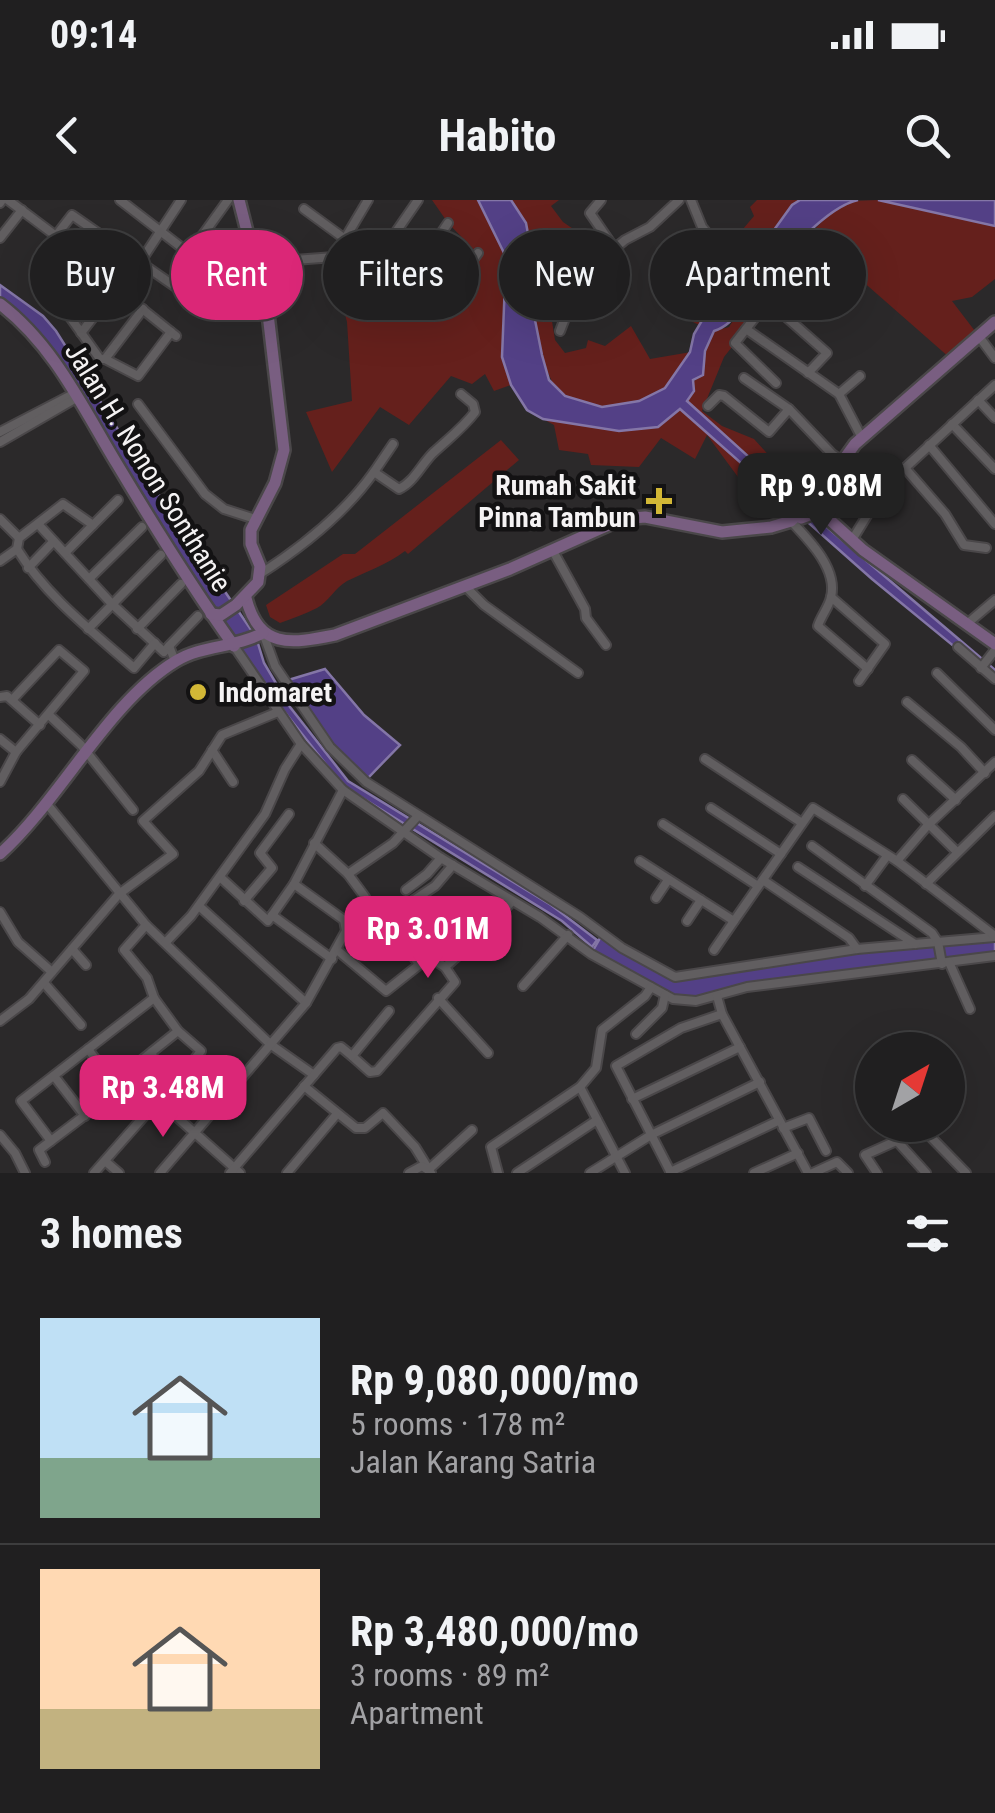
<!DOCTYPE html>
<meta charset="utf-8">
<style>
body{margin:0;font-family:"Roboto Condensed",sans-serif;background:#2d2c2d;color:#f1f3f6;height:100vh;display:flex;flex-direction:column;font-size:38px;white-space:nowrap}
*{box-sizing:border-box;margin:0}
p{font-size:32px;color:#a2a2a5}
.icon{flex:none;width:55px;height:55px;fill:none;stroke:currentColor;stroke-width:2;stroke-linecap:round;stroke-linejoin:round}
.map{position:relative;height:973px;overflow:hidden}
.drawer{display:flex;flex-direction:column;background:#201f20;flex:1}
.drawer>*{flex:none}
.top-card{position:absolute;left:30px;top:30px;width:935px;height:90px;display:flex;gap:20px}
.needle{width:65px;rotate:39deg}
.fabs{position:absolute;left:855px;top:832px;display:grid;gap:20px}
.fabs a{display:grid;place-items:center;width:110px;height:110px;border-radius:50%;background:#201f20;box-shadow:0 10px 40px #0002,0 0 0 2px #3d3d3e;font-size:50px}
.price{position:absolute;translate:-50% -85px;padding:0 22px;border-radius:20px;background:#db2777;color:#fff;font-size:32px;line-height:65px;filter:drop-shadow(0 2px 5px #0008)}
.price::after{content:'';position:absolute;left:50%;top:60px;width:30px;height:22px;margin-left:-15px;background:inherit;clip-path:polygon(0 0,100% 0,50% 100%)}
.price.active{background:#222;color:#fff}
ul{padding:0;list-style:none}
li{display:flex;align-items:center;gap:30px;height:250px;padding:0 40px}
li+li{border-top:2px solid #3d3d3e}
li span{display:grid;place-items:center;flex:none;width:280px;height:200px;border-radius:0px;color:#555}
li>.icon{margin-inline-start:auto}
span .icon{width:120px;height:120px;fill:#fffc;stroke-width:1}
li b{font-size:42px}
h2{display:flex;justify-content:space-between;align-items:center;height:120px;padding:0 40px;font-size:42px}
.tag{padding:0 35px;border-radius:45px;background:#201f20;box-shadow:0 10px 40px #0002,0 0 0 2px #3d3d3e;font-size:35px;line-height:90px}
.tag.active{background:#db2777;color:#fff}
.status{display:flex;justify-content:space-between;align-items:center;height:70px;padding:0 50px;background:#201f20;direction:ltr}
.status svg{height:28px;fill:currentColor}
header{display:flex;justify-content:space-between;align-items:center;height:130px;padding:0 40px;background:#201f20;font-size:45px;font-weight:700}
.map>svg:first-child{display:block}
</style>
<div class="status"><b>09:14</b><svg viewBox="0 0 49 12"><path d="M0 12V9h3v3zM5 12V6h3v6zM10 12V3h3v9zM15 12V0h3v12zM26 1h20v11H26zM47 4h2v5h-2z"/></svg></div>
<header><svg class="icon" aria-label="back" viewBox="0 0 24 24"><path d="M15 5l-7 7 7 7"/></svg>Habito<svg class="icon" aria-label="search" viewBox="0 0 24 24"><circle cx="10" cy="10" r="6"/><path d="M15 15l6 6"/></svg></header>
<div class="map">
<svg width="995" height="973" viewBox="0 0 995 973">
<rect width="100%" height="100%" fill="#2b292a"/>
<g fill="#65201c">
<polygon points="432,0 478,0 506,57 502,157 511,185 494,191 485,174 472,184 451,176 409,225 380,207 332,272 306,212 352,201 347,122 330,57 438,108 477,53 448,23"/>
<polygon points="511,0 559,0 551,6 563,22 591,41 546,84 555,140 565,153 586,148 588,140 605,146 631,126 650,159 691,152 665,188 639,201 602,207 565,196 556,190 544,164 528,90 534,66 526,24"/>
<path d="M757,0H800L792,5L740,77L729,81L719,104L699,125L689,120L687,100L682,92C694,77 714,80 726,64L721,55L754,16L750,7Z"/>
<polygon points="878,0 995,26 995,79 972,97 952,101 978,135 950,158 836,58 787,95 778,89 724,157 702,211 722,226 754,239 810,301 796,312 770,291 765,304 753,308 738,277 707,235 695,259 661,238 639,267 591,265 588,254 559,250 554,225 543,219 619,231 703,175 705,151 714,131 729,127 744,103 835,8 850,1"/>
<path d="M501,240L519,260L408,354L405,351C386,365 368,371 347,381C335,388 328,402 317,408C305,414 293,418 280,423L270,417L266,405L343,354H355Z"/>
</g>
<g fill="#534086" stroke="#8476a7" stroke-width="2.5">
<path d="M478,0H511L526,23L534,66L529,90L542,155L549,180L565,196L602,207L639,201L665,188L690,152L694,134L704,117L719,104L724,88L729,81L740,77L792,5L800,0H858C821,8 772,72 747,100C735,114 732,125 714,131L705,151L703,175L693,180L694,191L687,201L822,323L995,470V480L872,379L680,209L658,227L619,231L543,219L527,210L511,185L502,157L506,57Z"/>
<polygon points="878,0 995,0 995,26"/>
<polygon points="0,85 43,116 56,131 165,304 256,437 264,463 290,507 348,581 551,705 597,740 592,747 562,721 343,586 261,482 60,169 0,105"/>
<polygon points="325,469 364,515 400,545 366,580 345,564 285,481"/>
<polygon points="603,733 675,777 787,759 995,737 995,756 775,783 681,801 591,754"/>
</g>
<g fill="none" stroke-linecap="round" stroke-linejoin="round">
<g stroke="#4a4749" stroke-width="12">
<g id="street">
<polyline points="8,0 56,36"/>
<polyline points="120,0 225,81 212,107 206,108 72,15 38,59 37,71 100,159 105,159 143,109"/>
<polyline points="601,0 590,13 614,48"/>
<polyline points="691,0 702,27 720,49"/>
<polyline points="0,3 2,0"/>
<polyline points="304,9 345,39"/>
<polyline points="0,38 22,10"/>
<polyline points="189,54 228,0"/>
<polyline points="334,57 368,0"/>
<polyline points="141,61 181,0"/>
<polyline points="255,63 334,57 438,108 478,53"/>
<polyline points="367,74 418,0"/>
<polyline points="116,88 176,136"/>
<polyline points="403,90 448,23"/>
<polyline points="60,99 106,39"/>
<polyline points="746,129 735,143 776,183"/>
<polyline points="560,131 581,76 625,40 650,27 679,0"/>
<polyline points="81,133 136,62"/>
<polyline points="978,135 995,158"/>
<polyline points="105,159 138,176 171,132"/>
<polyline points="808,173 827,153 768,101 746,129 839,194 862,238"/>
<polyline points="744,178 789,209 832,254 842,261"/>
<polyline points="839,194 860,176"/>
<polyline points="978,200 995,218"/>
<polyline points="138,204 205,294 224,309 255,319"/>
<polyline points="708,206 719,195 724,196 769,232 789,209"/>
<polyline points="952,224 995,269"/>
<polyline points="0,232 75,193"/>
<polyline points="0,242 78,197"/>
<polyline points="929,245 995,324"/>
<polyline points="846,256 883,290"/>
<polyline points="905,268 945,314 964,345 986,348"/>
<polyline points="374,272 393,244"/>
<polyline points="0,319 19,338"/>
<path d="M791,321C809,340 838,369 831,397C829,407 821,416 818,426L868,469"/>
<polyline points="38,324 112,404 164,452 169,446 175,461"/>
<polyline points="852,340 890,278 905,268 995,185"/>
<path d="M17,349C46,396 93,432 134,468L155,443"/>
<polyline points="553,351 585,409 586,418 606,445"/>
<polyline points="65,353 118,300"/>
<polyline points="0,361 17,349 19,338 63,304 93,325"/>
<polyline points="28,368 53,342"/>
<path d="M260,374C302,347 345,313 374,272L399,289C414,282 421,265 433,253C448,239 463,228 475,212L473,204L461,194"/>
<polyline points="89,379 142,327"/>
<polyline points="465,386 484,405 578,473"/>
<polyline points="831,397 885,444 859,481"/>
<polyline points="968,423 995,400"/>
<polyline points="88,429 161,355"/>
<polyline points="137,429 181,384"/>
<polyline points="263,433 275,466 330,547 366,582 580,717 622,748 675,777 857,749 995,737"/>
<polyline points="169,446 198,416"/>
<polyline points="234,446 301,544 343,590 441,658 540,717 591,754 673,799 696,801 747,787 995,756"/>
<polyline points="958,447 995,479"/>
<polyline points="981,468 995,450"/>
<polyline points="937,473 995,530"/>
<polyline points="0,497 7,496 40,525"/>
<polyline points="907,502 961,547 985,573"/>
<polyline points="49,515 81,545 133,610"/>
<polyline points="0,539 16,552"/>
<polyline points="212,550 233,582"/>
<polyline points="705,559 802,623"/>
<polyline points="912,560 956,600"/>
<polyline points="0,582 16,552 84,471 59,450 12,500"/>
<polyline points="903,599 956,651"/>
<polyline points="47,604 146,725 270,844 314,875"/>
<polyline points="711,608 781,654"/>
<polyline points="663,624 758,686"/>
<polyline points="314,643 348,674"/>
<polyline points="812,646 932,733 938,742 942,764"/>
<polyline points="640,661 734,721 813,608 897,661 995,736"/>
<polyline points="897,661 928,625 995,562"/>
<polyline points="798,667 915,744"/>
<polyline points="220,677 268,721 294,684 343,590"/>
<polyline points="763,680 849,738 857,749"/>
<polyline points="926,684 995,616"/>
<polyline points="865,686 887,656"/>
<polyline points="406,690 427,674 441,658"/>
<polyline points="656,698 668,680"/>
<polyline points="244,701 272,668 260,653 289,614"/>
<polyline points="199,706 306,803"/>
<polyline points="356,710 365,697 348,674 393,643 418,616"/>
<polyline points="399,710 435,686 453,665"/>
<polyline points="0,712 18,742 52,772"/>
<polyline points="272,715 332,759"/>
<polyline points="687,721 701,700"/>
<polyline points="347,724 356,710 371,718 378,712 382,719 377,722 397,746 403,743 419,764"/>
<polyline points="146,725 124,750 147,778 154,798 178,831 201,851 180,878 162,878 155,870 152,852"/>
<polyline points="166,742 191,716 265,614 285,569 301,544"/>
<polyline points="72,749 86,765"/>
<polyline points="337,750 386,791 429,757 445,767 484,733 512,701"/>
<polyline points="714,750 734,721"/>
<polyline points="949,762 970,809"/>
<polyline points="44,783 81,825"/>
<polyline points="523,786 568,735"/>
<polyline points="717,796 722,814 808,973"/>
<polyline points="438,798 488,853"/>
<polyline points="0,821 29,799 119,694 173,654 143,621 199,571 222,535 278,512"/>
<polyline points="636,834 662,808 665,795"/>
<polyline points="88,849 113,883"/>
<polyline points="352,856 370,872 377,871 455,782 445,767"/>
<polyline points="54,876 85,916"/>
<polyline points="304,886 356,928 365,928 383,913 415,947 431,973"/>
<polyline points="580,887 625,973"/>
<polyline points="632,899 740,847"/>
<polyline points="783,928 809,918 826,951"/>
<polyline points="0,935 15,953 25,973"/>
<polyline points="51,941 21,901 154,798"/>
<polyline points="897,941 926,973"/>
<polyline points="105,961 119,973"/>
<polyline points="45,962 39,950 113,894 113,883 178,831"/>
<polyline points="670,972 778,921"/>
<polyline points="94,973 153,906 160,902 240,973"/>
<polyline points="160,973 306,803 346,731 344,720 294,684"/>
<polyline points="230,973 337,848 341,847 352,856 389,811"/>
<polyline points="287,973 336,915"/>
<polyline points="409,973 422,966 428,970 472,930"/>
<polyline points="498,973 491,947 580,887 596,868 602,830 645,796 651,787"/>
<polyline points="517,973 597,920"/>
<polyline points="590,973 651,935 760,882"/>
<polyline points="671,973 616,866 681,828 722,814"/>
<polyline points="754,973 798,953"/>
<polyline points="813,973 837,962 848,973"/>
<polyline points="877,973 865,955 923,929 966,973"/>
</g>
</g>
<g stroke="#4a4749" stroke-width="16">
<g id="secondary">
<path d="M0,104C54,145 83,208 117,264C154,326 192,387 234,446"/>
<polyline points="801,318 820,311 863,350 995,444"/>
<path d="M246,398C259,449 290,444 335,435L510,369L622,319L645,317L722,332L771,327L791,321L816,298L855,244L995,122"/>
<polyline points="211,414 221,415 236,405 258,382 260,366 251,344 251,330 275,283 284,250 268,114 239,0"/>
<path d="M0,654C61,599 108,502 176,461C202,445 235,448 263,433"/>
</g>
</g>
<use href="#street" stroke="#615e60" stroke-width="8"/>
<use href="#secondary" stroke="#795e81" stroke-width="11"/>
</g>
<g fill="#d2b736" stroke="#131213" stroke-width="4">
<path d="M654 286h10v10h10v10h-10v10h-10v-10h-10v-10h10z"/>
<circle cx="198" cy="492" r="10"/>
</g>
<g text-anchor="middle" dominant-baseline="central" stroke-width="9" stroke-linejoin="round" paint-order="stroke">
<g font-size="28" fill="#f5f3f4" stroke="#131213">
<text transform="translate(148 267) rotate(58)">Jalan H. Nonon Sonthanie</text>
</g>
<g font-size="28" font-weight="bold" fill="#f5f3f4" stroke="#131213" text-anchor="end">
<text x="636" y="285">Rumah Sakit<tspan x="636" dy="32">Pinna Tambun</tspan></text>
<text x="218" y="492" text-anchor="start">Indomaret</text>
</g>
</g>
</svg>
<div class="fabs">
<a><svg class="needle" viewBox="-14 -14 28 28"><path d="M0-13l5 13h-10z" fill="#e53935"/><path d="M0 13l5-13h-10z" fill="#a2a2a5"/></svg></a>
</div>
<b class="price active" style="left:821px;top:338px">Rp 9.08M</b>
<b class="price" style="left:428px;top:781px">Rp 3.01M</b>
<b class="price" style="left:163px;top:940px">Rp 3.48M</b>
<div class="top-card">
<a class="tag">Buy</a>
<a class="tag active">Rent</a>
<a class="tag">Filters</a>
<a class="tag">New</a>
<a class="tag">Apartment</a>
</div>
</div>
<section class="drawer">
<h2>3 homes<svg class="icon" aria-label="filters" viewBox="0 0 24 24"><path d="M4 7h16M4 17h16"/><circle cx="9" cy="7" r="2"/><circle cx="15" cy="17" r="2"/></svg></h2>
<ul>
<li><span style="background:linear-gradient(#bfe0f5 70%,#7fa58c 0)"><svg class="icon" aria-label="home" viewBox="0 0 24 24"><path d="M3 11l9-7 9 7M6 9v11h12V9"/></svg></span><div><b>Rp 9,080,000/mo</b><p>5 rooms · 178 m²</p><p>Jalan Karang Satria</p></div></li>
<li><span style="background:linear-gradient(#ffd9b3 70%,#c2b280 0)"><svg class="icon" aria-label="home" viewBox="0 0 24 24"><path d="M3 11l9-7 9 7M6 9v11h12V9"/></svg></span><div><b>Rp 3,480,000/mo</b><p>3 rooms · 89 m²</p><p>Apartment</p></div></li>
</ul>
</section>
